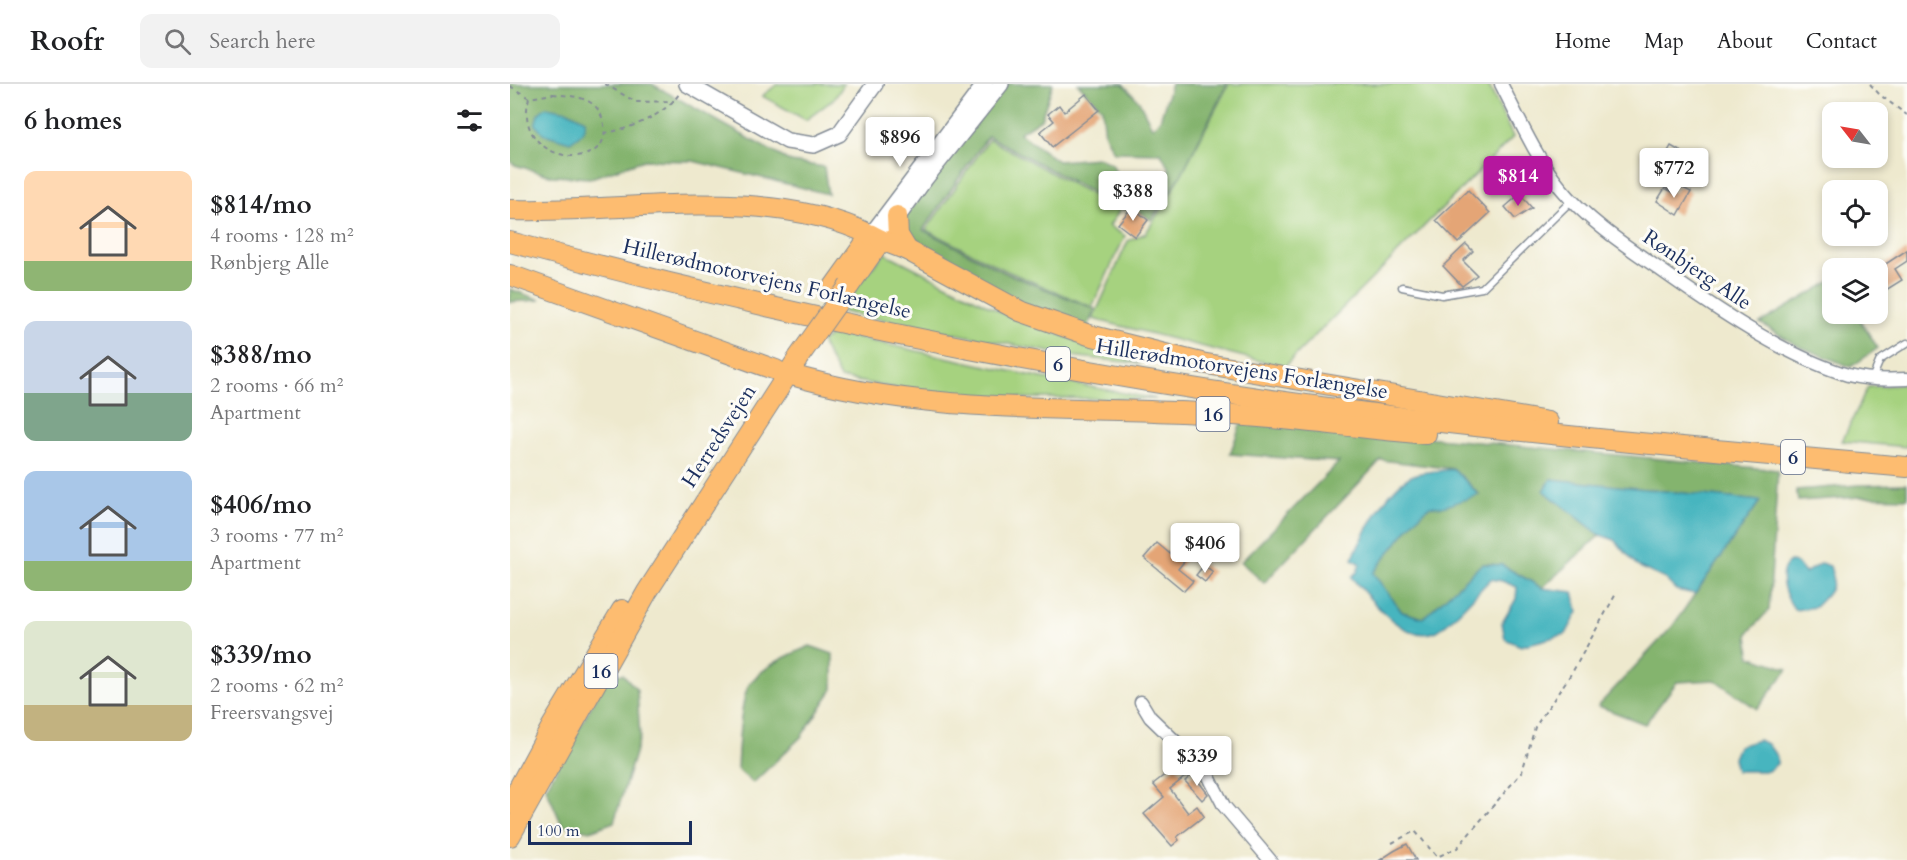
<!DOCTYPE html>
<meta charset="utf-8">
<style>
body{margin:0;font-family:Cardo,serif;background:#f2f2f2;color:#202124;height:100vh;display:flex;flex-direction:column;font-size:22px;white-space:nowrap}
*{box-sizing:border-box;margin:0}
p{font-size:20px;color:#757577}
.icon{flex:none;width:33px;height:33px;fill:none;stroke:currentColor;stroke-width:2;stroke-linecap:round;stroke-linejoin:round}
.map{position:relative;flex:1;overflow:hidden}
.panel{display:flex;flex-direction:column;background:#fff;width:510px}
.panel>*{flex:none}
.needle{width:39px;rotate:301deg}
.fabs{position:absolute;left:1312px;top:18px;display:grid;gap:12px}
.fabs a{display:grid;place-items:center;width:66px;height:66px;border-radius:12px;background:#fff;box-shadow:0 3px 9px #0003;font-size:30px}
.scale{position:absolute;left:18px;bottom:15px;width:164px;box-sizing:border-box;padding-left:6px;border:3px solid #1b2f5e;border-top:0;font-size:16px;line-height:21px;white-space:nowrap;color:#1b2f5e;-webkit-text-stroke:4px #fdfcf7;paint-order:stroke}
.price{position:absolute;translate:-50% -51px;padding:0 14px;border-radius:6px;background:#fff;color:#222;font-size:20px;line-height:39px;filter:drop-shadow(0 2px 3px #0008)}
.price::after{content:'';position:absolute;left:50%;top:36px;width:18px;height:14px;margin-left:-9px;background:inherit;clip-path:polygon(0 0,100% 0,50% 100%)}
.price.active{background:#b5179e;color:#fff}
ul{padding:0;list-style:none}
li{display:flex;align-items:center;gap:18px;height:150px;padding:0 24px}
li span{display:grid;place-items:center;flex:none;width:168px;height:120px;border-radius:12px;color:#555}
li>.icon{margin-inline-start:auto}
span .icon{width:72px;height:72px;fill:#fffc;stroke-width:1}
li b{font-size:26px}
h2{display:flex;justify-content:space-between;align-items:center;height:72px;padding:0 24px;font-size:26px}
header{display:flex;align-items:center;gap:36px;box-sizing:border-box;height:84px;padding:0 30px;background:#fff;border-bottom:2px solid #e0e0e0}
header strong{font-size:28px}
nav{display:flex;gap:33px;margin-inline-start:auto;font-size:21px}
.search{width:420px;height:54px;background:#f2f2f2;display:flex;align-items:center;gap:15px;box-sizing:border-box;padding:0 21px;border-radius:12px;color:#757577;font-size:22px}
main{display:flex;flex:1;min-height:0}
.map>svg:first-child{display:block}
</style>
<header>
<strong>Roofr</strong>
<div class="search"><svg class="icon" aria-label="search" viewBox="0 0 24 24"><circle cx="10" cy="10" r="6"/><path d="M15 15l6 6"/></svg>Search here</div>
<nav><a>Home</a><a>Map</a><a>About</a><a>Contact</a></nav>
</header>
<main>
<section class="panel">
<h2>6 homes<svg class="icon" aria-label="filters" viewBox="0 0 24 24"><path d="M4 7h16M4 17h16"/><circle cx="9" cy="7" r="2"/><circle cx="15" cy="17" r="2"/></svg></h2>
<ul>
<li><span style="background:linear-gradient(#ffd9b3 75%,#8fb573 0)"><svg class="icon" aria-label="home" viewBox="0 0 24 24"><path d="M3 11l9-7 9 7M6 9v11h12V9"/></svg></span><div><b>$814/mo</b><p>4 rooms · 128 m²</p><p>Rønbjerg Alle</p></div></li>
<li><span style="background:linear-gradient(#c9d6e8 60%,#7fa58c 0)"><svg class="icon" aria-label="home" viewBox="0 0 24 24"><path d="M3 11l9-7 9 7M6 9v11h12V9"/></svg></span><div><b>$388/mo</b><p>2 rooms · 66 m²</p><p>Apartment</p></div></li>
<li><span style="background:linear-gradient(#a9c7e8 75%,#8fb573 0)"><svg class="icon" aria-label="home" viewBox="0 0 24 24"><path d="M3 11l9-7 9 7M6 9v11h12V9"/></svg></span><div><b>$406/mo</b><p>3 rooms · 77 m²</p><p>Apartment</p></div></li>
<li><span style="background:linear-gradient(#dfe7d0 70%,#c2b280 0)"><svg class="icon" aria-label="home" viewBox="0 0 24 24"><path d="M3 11l9-7 9 7M6 9v11h12V9"/></svg></span><div><b>$339/mo</b><p>2 rooms · 62 m²</p><p>Freersvangsvej</p></div></li>
</ul>
</section>
<div class="map">
<svg width="1397" height="776" viewBox="0 0 1397 776">
<rect width="100%" height="100%" fill="#fdfcf7"/>
<filter id="ink" filterUnits="userSpaceOnUse"><feTurbulence type="fractalNoise" baseFrequency=".0167" numOctaves="2"/><feDisplacementMap in="SourceGraphic" scale="12" xChannelSelector="R" yChannelSelector="G"/><feConvolveMatrix kernelMatrix="1 2 1 2 8 2 1 2 1" color-interpolation-filters="sRGB"/></filter>
<filter id="wash" filterUnits="userSpaceOnUse"><feTurbulence type="fractalNoise" baseFrequency=".008" numOctaves="4" result="noise"/><feDisplacementMap in="SourceGraphic" scale="24" xChannelSelector="R" yChannelSelector="G"/><feGaussianBlur stdDeviation="1.35" result="paint"/><feColorMatrix in="noise" values="0 0 0 0 0 0 0 0 0 0 0 0 0 0 0 0 0 1.4 0 .05"/><feComposite in="paint" operator="in"/></filter>
<g filter="url(#wash)">
<rect width="100%" height="100%" fill="#eee9ce"/>
<g fill="#a6d27f" stroke="#60806e" stroke-width="1.5">
<polygon points="268,0 334,0 325,14 296,36 252,12"/>
<polygon points="719,0 978,0 1003,53 774,283 583,235 618,157 636,149 668,97"/>
<polygon points="479,55 610,126 599,142 615,152 582,223 497,187 416,146"/>
<polygon points="375,169 497,231 631,280 561,272 333,228 349,199"/>
<polygon points="324,249 527,293 646,315 497,314 402,307 330,294 311,258"/>
<polygon points="1397,300 1397,363 1332,357 1358,303"/>
</g>
<g fill="#84b46e" stroke="#507266" stroke-width="1.5">
<polygon points="0,0 142,0 281,78 314,83 318,110 183,77 134,76 81,94 42,92 5,81 0,77"/>
<polygon points="496,0 543,0 531,35 509,49 548,77 589,74 602,80 614,104 660,86 651,69 604,68 595,51 592,24 568,0 613,0 629,17 642,43 650,36 661,0 717,0 670,93 641,136 621,121 615,126 478,52 413,146 496,189 585,225 577,245 500,215 404,159 395,150 393,135"/>
<polygon points="1323,196 1323,230 1346,230 1368,264 1341,283 1288,262 1250,239"/>
<polygon points="0,205 30,216 0,218"/>
<polygon points="732,336 1268,386 1259,526 1238,549 1240,572 1278,585 1247,625 1205,596 1167,598 1135,640 1088,622 1162,543 1250,417 1041,395 1034,407 1090,451 1032,504 992,481 972,480 913,534 892,528 862,489 904,437 920,422 969,410 944,385 871,376 754,499 731,478 829,378 720,370"/>
<polygon points="1395,400 1397,400 1397,414 1351,413 1288,417 1286,406 1349,401"/>
<path d="M300,562L323,570V605L291,653L243,699L227,685C228,668 230,609 241,598C257,580 279,571 300,562Z"/>
<polygon points="113,590 127,606 130,653 104,738 80,747 52,741 36,704 98,592"/>
</g>
<g fill="#46b5bf" stroke="#30728e" stroke-width="1.5">
<path d="M36,23L58,27L75,36C77,47 69,52 60,58L34,50L25,41L28,30Z"/>
<path d="M944,385L969,411L932,423L920,422L904,437L863,489L892,528L913,534L972,480L992,481L1032,504L1063,508L1068,528L1056,550L1011,562L995,555L992,539L1006,515L1007,503L992,497L981,495C968,507 940,540 927,547C894,562 860,514 841,493L847,488L850,480L842,475C854,451 879,397 907,390C918,387 932,387 944,385Z"/>
<polygon points="1041,395 1250,417 1185,510 1166,506 1155,495 1127,482 1105,456 1090,451 1034,407"/>
<path d="M1280,478L1287,479L1295,489L1311,479L1320,482C1327,502 1319,510 1305,523L1285,526C1275,513 1265,488 1280,478Z"/>
<polygon points="1248,656 1258,660 1267,673 1267,680 1258,687 1226,687 1223,674 1228,662"/>
</g>
<g id="blocks">
<g fill="#e4a576">
<polygon points="576,10 589,26 542,63 530,48 544,37 538,30 549,21 554,28"/>
<polygon points="1161,62 1184,75 1175,91 1152,78"/>
<polygon points="1169,102 1181,108 1168,131 1147,117 1155,104 1164,109"/>
<polygon points="958,106 980,129 948,159 926,136"/>
<polygon points="1010,110 1022,124 1005,135 995,123"/>
<polygon points="622,123 638,136 625,153 608,140"/>
<polygon points="956,160 963,167 953,177 967,191 952,202 933,182"/>
<polygon points="1397,166 1397,177 1385,185 1392,196 1368,211 1368,185"/>
<polygon points="682,454 700,468 691,479 680,470 668,485 683,497 674,507 634,474 647,459 665,474"/>
<polygon points="694,481 703,488 695,498 686,491"/>
<polygon points="666,682 675,693 660,705 678,729 687,722 694,732 667,753 669,756 662,762 634,730 654,713 643,700"/>
<polygon points="683,690 698,710 692,716 675,697"/>
<polygon points="897,760 906,776 870,776 884,767"/>
</g>
</g>
</g>
<g filter="url(#ink)">
<use href="#blocks" fill-opacity="0" stroke="#848c96" stroke-width="1.5"/>
<g fill="none" stroke-linecap="round" stroke-linejoin="round">
<g stroke="#848c96" stroke-width="9">
<g id="service">
<polyline points="892,203 932,211 972,204 1062,116"/>
<polyline points="1362,295 1370,276 1397,259"/>
</g>
</g>
<g stroke="#848c96" stroke-width="15">
<g id="minor">
<path d="M991,0C1009,35 1025,72 1050,103C1077,136 1113,160 1148,184C1203,223 1274,272 1338,291C1357,296 1378,296 1397,295"/>
<polyline points="631,618 640,633 696,687 714,722 760,776"/>
</g>
</g>
<g stroke="#848c96" stroke-width="18">
<g id="tertiary">
<polyline points="177,0 277,57 304,61 329,50 365,0"/>
<polyline points="361,151 475,0"/>
<polyline points="371,156 415,95 491,0"/>
</g>
</g>
<g stroke="#848c96" stroke-width="22">
<g id="primary">
<polyline points="323,204 361,151 371,156 339,202"/>
<polyline points="0,720 42,642 112,526"/>
<polyline points="0,752 137,508 287,276"/>
</g>
</g>
<g stroke="#848c96" stroke-width="22">
<g id="trunk">
<path d="M0,126C111,129 258,100 361,151"/>
<polyline points="387,132 388,151 397,166"/>
<polyline points="371,156 397,166 510,227 579,251 691,279 1038,338"/>
<path d="M0,158C288,236 583,295 880,332C1052,353 1224,368 1397,383"/>
<polyline points="0,191 266,286"/>
<path d="M278,290C405,328 540,323 671,328C753,331 835,342 916,350"/>
</g>
</g>
<g stroke="#848c96" stroke-width="2" stroke-dasharray="4.5 4.5" stroke-linecap="butt">
<polyline points="95,0 126,18 164,17"/>
<polyline points="1360,0 1370,11 1397,31"/>
<polyline points="0,2 19,14"/>
<path d="M43,10C61,12 83,12 91,31C116,92 0,84 19,14Z"/>
<path d="M94,49C119,46 155,31 169,10"/>
<polyline points="882,759 905,747 927,773 947,764 1012,688 1025,643 1063,587 1107,508"/>
</g>
<use href="#service" stroke="#fff" stroke-width="6"/>
<use href="#minor" stroke="#fff" stroke-width="12"/>
<use href="#tertiary" stroke="#fff" stroke-width="15"/>
<use href="#primary" stroke="#fdbc6f" stroke-width="20"/>
<use href="#trunk" stroke="#fdbc6f" stroke-width="20"/>
<g stroke="#848c96" stroke-width="22" stroke-linecap="butt">
<polyline id="primary-bridge" points="288,274 339,202"/>
</g>
<use href="#primary-bridge" stroke="#fdbc6f" stroke-width="20"/>
</g>
</g>
<g text-anchor="middle" dominant-baseline="central" stroke-width="6" stroke-linejoin="round" paint-order="stroke">
<g fill="#fdfcf7" stroke="#5f6c8c" stroke-width="1.5">
<rect x="536" y="263" width="24" height="34" rx="4.5"/>
<rect x="686.5" y="313" width="33" height="34" rx="4.5"/>
<rect x="1271" y="356" width="24" height="34" rx="4.5"/>
<rect x="74.5" y="570" width="33" height="34" rx="4.5"/>
</g>
<g font-size="20" font-weight="bold" fill="#1b2f5e">
<text x="548" y="280">6</text>
<text x="703" y="330">16</text>
<text x="1283" y="373">6</text>
<text x="91" y="587">16</text>
</g>
<g font-size="21" fill="#1b2f5e" stroke="#fdfcf7">
<text transform="translate(1187 186) rotate(34)">Rønbjerg Alle</text>
<text transform="translate(257 195) rotate(13)">Hillerødmotorvejens Forlængelse</text>
<text transform="translate(732 285) rotate(9)">Hillerødmotorvejens Forlængelse</text>
<text transform="translate(209 352) rotate(-57)">Herredsvejen</text>
</g>
</g>
</svg>
<div class="fabs">
<a><svg class="needle" viewBox="-14 -14 28 28"><path d="M0-13l5 13h-10z" fill="#e53935"/><path d="M0 13l5-13h-10z" fill="#757577"/></svg></a>
<a><svg class="icon" aria-label="locate" viewBox="0 0 24 24"><circle cx="12" cy="12" r="6"/><path d="M12 2v4M12 18v4M2 12h4M18 12h4"/></svg></a>
<a><svg class="icon" aria-label="layers" viewBox="0 0 24 24"><path d="M12 4l9 5-9 5-9-5zM3 14l9 5 9-5"/></svg></a>
</div>
<div class="scale">100 m</div>
<b class="price" style="left:390px;top:84px">$896</b>
<b class="price" style="left:1164px;top:115px">$772</b>
<b class="price active" style="left:1008px;top:123px">$814</b>
<b class="price" style="left:623px;top:138px">$388</b>
<b class="price" style="left:695px;top:490px">$406</b>
<b class="price" style="left:687px;top:703px">$339</b>
</div>
</main>
